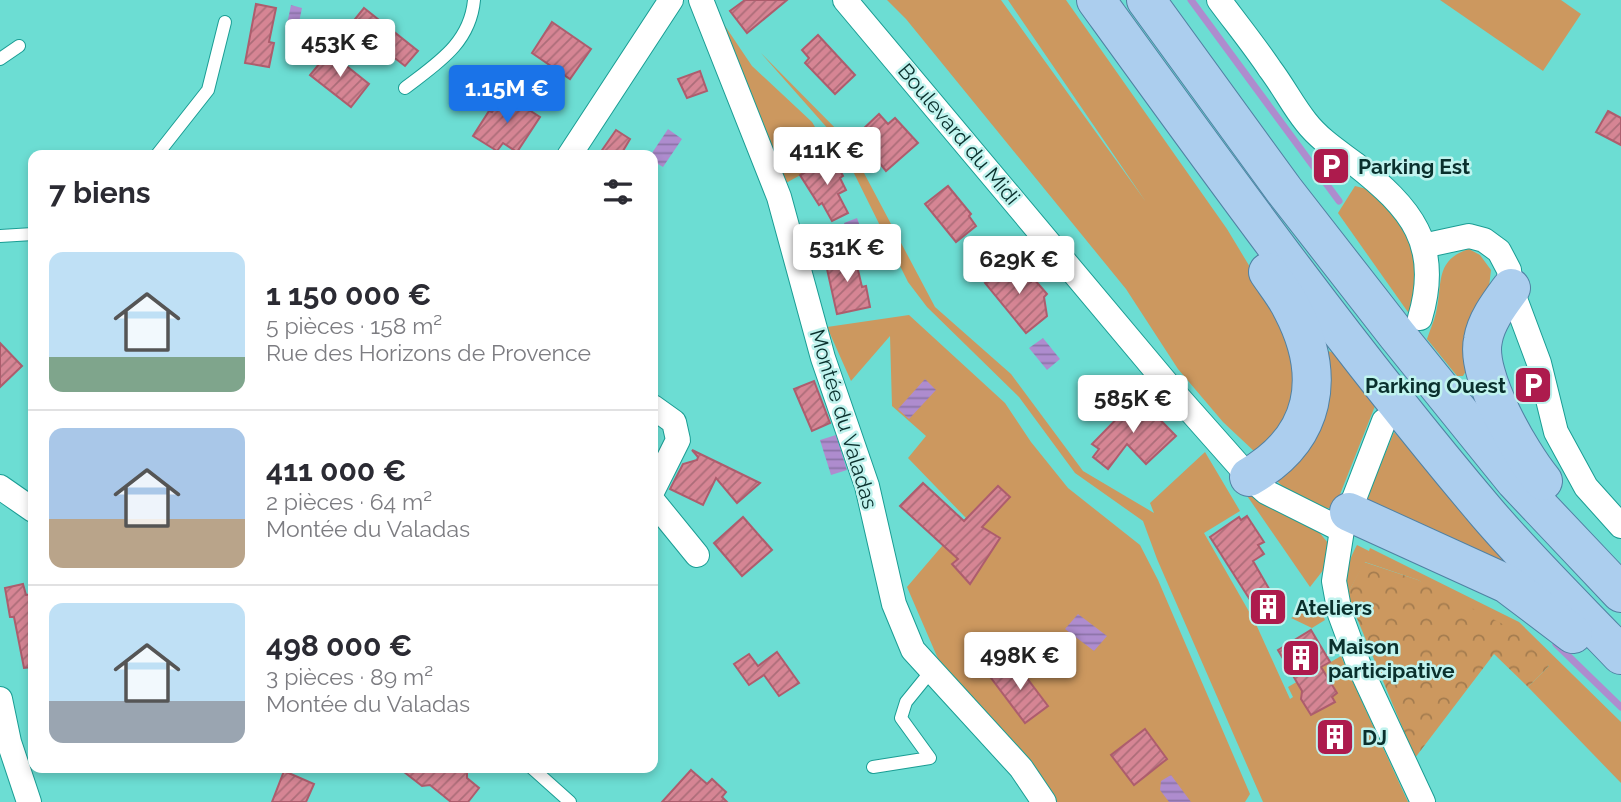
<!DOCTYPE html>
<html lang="fr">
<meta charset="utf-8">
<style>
body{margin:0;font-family:Raleway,sans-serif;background:#f2f2f3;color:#2b2b33;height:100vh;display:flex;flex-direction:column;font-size:26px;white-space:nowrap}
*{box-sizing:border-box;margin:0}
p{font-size:23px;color:#7c7c81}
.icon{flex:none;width:38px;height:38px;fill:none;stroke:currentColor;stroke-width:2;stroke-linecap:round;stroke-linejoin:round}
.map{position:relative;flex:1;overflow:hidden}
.details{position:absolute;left:28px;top:150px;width:630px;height:623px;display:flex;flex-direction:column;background:#fff;border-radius:14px;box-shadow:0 4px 10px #0003}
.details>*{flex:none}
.price{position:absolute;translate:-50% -60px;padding:0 16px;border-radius:7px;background:#fff;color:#222;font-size:23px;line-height:46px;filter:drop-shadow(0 2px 4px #0008)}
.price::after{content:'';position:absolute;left:50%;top:42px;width:21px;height:16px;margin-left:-10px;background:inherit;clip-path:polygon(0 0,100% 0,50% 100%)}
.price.selected{background:#1a73e8;color:#fff}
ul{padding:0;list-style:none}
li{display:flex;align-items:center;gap:21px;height:175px;padding:0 21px}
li+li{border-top:2px solid #e1e1e2}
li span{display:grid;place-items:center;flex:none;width:196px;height:140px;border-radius:14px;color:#555}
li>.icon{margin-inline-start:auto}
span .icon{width:84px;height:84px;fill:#fffc;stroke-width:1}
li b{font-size:30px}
h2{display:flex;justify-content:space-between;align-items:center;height:84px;padding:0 21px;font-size:30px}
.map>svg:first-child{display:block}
</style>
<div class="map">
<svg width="1621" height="802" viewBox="0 0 1621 802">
<defs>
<pattern id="forest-crowns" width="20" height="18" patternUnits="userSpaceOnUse" patternTransform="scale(1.75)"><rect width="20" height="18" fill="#cc985f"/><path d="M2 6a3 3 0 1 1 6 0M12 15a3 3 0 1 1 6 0" fill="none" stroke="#a47c4f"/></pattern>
<pattern id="water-rules" width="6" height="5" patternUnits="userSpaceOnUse" patternTransform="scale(1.75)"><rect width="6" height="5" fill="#ae8cce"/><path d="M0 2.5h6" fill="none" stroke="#8c73a8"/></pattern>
<pattern id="building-hatch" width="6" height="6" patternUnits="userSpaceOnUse" patternTransform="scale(1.75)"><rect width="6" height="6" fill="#d68594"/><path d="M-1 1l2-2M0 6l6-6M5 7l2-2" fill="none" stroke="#ac6d79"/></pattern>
</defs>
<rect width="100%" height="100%" fill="#6cddd3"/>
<g fill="#cc985f">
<polygon points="887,0 1001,0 1146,202 1008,0 1066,0 1227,229 1256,277 1287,342 1295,382 1290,418 1256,453 1223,422 1178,369 1126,289 906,19"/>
<polygon points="1440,0 1561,0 1581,14 1543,71"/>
<polygon points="717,14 752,66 812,122 833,157 786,183"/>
<polygon points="761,53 846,139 935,307 1011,374 1083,471 1154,513 1150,503 1205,452 1240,511 1204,533 1255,622 1290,699 1293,697 1288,687 1341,656 1408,802 1263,802 1157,559 1143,521 1075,473 1019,397 927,307 908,282 837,139"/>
<polygon points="1355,186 1371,190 1406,227 1420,275 1410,315 1338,213"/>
<path d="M1469,249L1480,255L1491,270L1489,287L1469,366L1463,376H1457L1427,339C1430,330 1434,321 1436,313C1443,284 1434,260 1469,249Z"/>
<polygon points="909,315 1005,403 1031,442 1068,488 1140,545 1158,580 1250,794 1245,802 1053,802 939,661 907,587 966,518 908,458 926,436 892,406 890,336 851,381 827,327"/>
<polygon points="1328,351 1337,354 1375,406 1335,507 1324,509 1287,491 1277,481 1319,358"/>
<polygon points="1394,432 1532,586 1365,503"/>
<polygon points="1232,474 1314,526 1328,543 1328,564 1310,587"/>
<path d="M1357,545L1369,551L1370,548L1519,622L1621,722V783L1528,687L1549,666L1418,580L1365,562L1348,593C1344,575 1348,562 1357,545Z"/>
<polygon points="1318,604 1325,620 1312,628 1291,618"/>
</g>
<polygon fill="url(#forest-crowns)" points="1364,562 1418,580 1514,630 1549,666 1528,687 1494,654 1415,758 1351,604 1348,593"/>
<g fill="url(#water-rules)">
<polygon points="291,5 302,8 296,37 285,34"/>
<polygon points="668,129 682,139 663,167 653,161 653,156 650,156"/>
<polygon points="857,218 866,243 853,248 844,223"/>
<polygon points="1043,338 1060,359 1047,370 1029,348"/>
<polygon points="925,379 936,390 909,419 898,409"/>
<polygon points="836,435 847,470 831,475 820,440"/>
<polygon points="1078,614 1107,636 1094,651 1065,629"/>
<polygon points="1171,775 1191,802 1169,802 1160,790 1161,781"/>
</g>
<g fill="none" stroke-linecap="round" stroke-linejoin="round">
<g stroke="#ae8cce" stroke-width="7">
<polyline points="1191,0 1339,201"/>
<polyline points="1556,644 1621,707"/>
</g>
</g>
<g fill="url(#building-hatch)" stroke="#ad5d6d" stroke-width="2">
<polygon points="745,0 787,0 747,33 730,11"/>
<polygon points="256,4 276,8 269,42 274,43 269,67 245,63"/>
<polygon points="364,8 418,51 405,66 351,24"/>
<polygon points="552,22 591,49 570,79 532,53"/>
<polygon points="818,35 855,75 835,94 805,63 809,58 802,50"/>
<polygon points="329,52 369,84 351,107 310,75"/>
<polygon points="700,71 707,91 687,98 678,79"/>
<polygon points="504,94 540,117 517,152 503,143 497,151 473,136 489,111 492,112"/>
<polygon points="1608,111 1621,118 1621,145 1596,132"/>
<polygon points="879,114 888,124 895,118 918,143 886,171 861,140 863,137 860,132"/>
<polygon points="616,130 630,139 620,156 598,156"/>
<polygon points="833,157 843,176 840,178 846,190 838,194 848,213 832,221 822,203 819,205 800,175"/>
<polygon points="948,186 971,214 969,216 976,226 956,242 925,204"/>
<polygon points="854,253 862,287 866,286 870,307 837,314 825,260"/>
<polygon points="1014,260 1031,282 1034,279 1047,294 1044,297 1047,316 1026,333 985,283"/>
<polygon points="0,343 22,366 0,387"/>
<polygon points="814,381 830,423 812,431 794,389"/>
<polygon points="1138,397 1176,436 1146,464 1127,444 1108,469 1093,457 1099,449 1092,444"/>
<polygon points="692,450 723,465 760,483 737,503 716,478 703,505 670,489 683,464 697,460 698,457"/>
<polygon points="923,483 964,521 998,486 1010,497 982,527 1000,538 970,584 952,564 958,559 900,506"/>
<polygon points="1247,516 1264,542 1258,545 1264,554 1253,561 1276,601 1276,609 1261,617 1210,537 1239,517 1241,520"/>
<polygon points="743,517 772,550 742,576 714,543"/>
<polygon points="23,584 26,595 33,594 33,667 24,668 14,617 10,617 5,588"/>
<polygon points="1311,630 1330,662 1321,667 1337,693 1332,697 1335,702 1311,715 1301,699 1302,691 1278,650"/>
<polygon points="777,652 799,683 779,696 764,675 749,685 734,664 749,654 758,666"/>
<polygon points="1014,661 1048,706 1025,723 991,678"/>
<polygon points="1145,729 1167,759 1134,785 1111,755"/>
<polygon points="399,768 467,768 467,778 479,788 468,802 451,802 430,785 422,786"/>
<polygon points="691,770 707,784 712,779 726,792 722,797 727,802 662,802"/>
<polygon points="284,771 314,784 306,802 272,802"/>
</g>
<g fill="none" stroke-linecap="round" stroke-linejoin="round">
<g stroke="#1a9d94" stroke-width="14">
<g id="service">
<polyline points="0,59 19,46"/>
<path d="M405,88C436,64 470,44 474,0"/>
<polyline points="156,156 208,90 225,22"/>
<polyline points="0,236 33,234"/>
<polyline points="873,767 930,758 901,718 906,702 932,670"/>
<polyline points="532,768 570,802"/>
</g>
</g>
<g stroke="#1a9d94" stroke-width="26">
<g id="minor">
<polyline points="701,0 779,197 823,358 867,486 894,604 913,650 1021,768 1044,802"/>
<polyline points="845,0 1179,398 1249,477 1266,492 1342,530"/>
<path d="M1219,0C1236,23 1254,45 1270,69C1283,86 1293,106 1306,122C1319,139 1339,152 1355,164C1411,208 1442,244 1420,318"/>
<polyline points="569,156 671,0"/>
<polyline points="1425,247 1432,244 1469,236 1484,240 1499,251 1509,270 1511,288 1539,363 1556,432 1586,487 1621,526"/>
<polyline points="653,407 674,422 678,440 653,490"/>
<polyline points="1384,421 1342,530 1334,581 1340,614 1358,663 1423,802"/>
<polyline points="0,487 33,510"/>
<polyline points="653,501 697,555"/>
<polyline points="0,699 9,742 29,802"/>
</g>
</g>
<g stroke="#5081a3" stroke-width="40">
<g id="primary">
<path d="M1096,0C1222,174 1348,349 1487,513C1529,562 1576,608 1621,655"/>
<polyline points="1146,0 1284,190 1397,335 1515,481 1621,593"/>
<path d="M1511,288C1500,303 1486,321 1483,340C1475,375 1520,453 1543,481"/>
<path d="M1249,477C1317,438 1327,376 1292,309C1286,296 1276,284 1268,272"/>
<polyline points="1349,512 1507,584 1573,634"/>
</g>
</g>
<use href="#service" stroke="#fff" stroke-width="12"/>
<use href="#minor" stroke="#fff" stroke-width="24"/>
<use href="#primary" stroke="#acceee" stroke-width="38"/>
</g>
<defs>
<g id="parking-square" transform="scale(2.0125)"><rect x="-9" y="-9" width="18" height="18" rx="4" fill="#ad1b4d" stroke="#c0f3ee"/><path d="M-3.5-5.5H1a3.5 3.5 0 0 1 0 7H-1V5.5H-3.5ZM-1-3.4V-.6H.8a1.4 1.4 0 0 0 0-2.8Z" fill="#fff"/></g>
<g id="building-square" transform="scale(2.0125)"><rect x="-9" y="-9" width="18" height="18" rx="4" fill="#ad1b4d" stroke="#c0f3ee"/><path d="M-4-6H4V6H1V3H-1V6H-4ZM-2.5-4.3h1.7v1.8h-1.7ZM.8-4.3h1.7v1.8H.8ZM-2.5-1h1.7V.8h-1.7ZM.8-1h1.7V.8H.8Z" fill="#fff"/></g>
</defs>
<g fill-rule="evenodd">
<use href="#parking-square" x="1331" y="166"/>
<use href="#parking-square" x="1533" y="385"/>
<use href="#building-square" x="1268" y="607"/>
<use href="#building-square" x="1301" y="658"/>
<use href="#building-square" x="1335" y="737"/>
</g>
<g text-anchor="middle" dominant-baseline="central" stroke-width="5" stroke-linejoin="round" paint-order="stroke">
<g font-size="21" fill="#0a302d" stroke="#c0f3ee">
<text transform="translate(959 134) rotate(50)">Boulevard du Midi</text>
<text transform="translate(844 419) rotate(73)">Montée du Valadas</text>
</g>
<g font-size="21" font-weight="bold" fill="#0a302d" stroke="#c0f3ee" text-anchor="start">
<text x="1358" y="166">Parking Est</text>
<text x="1506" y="385" text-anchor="end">Parking Ouest</text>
<text x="1295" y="607">Ateliers</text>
<text x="1328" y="646">Maison<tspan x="1328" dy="24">participative</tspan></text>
<text x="1362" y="737">DJ</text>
</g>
</g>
</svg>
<b class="price" style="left:340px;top:79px">453K €</b>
<b class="price selected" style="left:507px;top:125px">1.15M €</b>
<b class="price" style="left:827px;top:187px">411K €</b>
<b class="price" style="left:847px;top:284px">531K €</b>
<b class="price" style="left:1019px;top:296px">629K €</b>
<b class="price" style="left:1133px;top:435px">585K €</b>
<b class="price" style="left:1020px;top:692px">498K €</b>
<section class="details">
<h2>7 biens<svg class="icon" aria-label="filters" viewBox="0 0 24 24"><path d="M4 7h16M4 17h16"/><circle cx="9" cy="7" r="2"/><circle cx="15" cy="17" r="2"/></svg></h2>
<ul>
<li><span style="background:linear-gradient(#bfe0f5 75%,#7fa58c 0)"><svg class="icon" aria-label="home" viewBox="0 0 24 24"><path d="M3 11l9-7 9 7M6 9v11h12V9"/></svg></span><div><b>1 150 000 €</b><p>5 pièces · 158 m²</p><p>Rue des Horizons de Provence</p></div></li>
<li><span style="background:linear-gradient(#a9c7e8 65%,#b9a48a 0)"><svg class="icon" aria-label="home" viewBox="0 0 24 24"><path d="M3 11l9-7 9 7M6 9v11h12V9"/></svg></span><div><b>411 000 €</b><p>2 pièces · 64 m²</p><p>Montée du Valadas</p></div></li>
<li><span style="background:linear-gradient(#bfe0f5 70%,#9aa5b1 0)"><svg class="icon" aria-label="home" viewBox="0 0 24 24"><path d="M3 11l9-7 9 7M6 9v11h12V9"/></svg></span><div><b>498 000 €</b><p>3 pièces · 89 m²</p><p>Montée du Valadas</p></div></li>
</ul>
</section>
</div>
